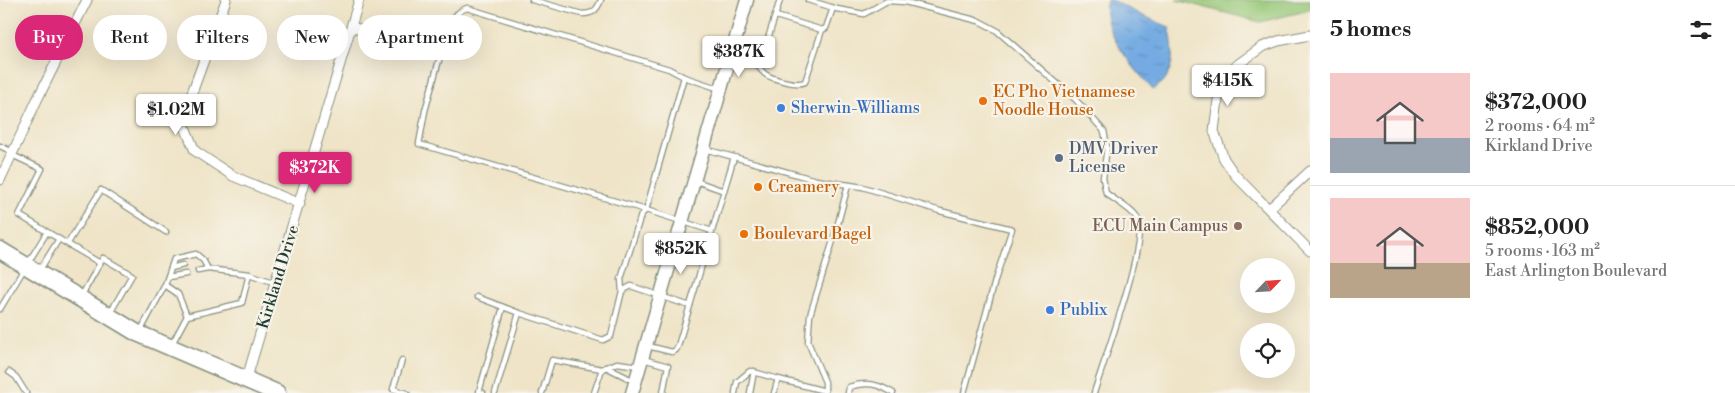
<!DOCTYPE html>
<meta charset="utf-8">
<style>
body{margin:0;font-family:"Libre Bodoni",serif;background:#f6f6f6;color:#222;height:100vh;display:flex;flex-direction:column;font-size:19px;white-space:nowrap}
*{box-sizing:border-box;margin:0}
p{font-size:16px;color:#767676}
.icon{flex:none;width:28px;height:28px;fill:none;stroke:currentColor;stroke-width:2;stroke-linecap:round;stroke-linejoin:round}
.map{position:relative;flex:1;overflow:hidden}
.panel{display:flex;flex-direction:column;background:#fff;width:425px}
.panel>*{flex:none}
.guide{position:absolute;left:15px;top:15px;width:475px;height:45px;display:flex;gap:10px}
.needle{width:32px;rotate:65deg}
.controls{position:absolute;left:1240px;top:258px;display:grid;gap:10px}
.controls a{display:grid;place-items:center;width:55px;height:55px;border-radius:50%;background:#fff;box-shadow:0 5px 20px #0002;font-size:25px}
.price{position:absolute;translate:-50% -42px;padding:0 11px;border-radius:5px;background:#fff;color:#222;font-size:16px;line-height:32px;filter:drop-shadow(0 1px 2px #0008)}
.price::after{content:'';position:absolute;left:50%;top:30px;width:15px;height:11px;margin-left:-8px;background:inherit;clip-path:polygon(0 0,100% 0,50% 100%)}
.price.selected{background:#db2777;color:#fff}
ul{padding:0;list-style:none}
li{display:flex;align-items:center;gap:15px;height:125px;padding:0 20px}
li+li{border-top:1px solid #e0e0e0}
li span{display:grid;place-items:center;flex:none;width:140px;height:100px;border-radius:0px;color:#555}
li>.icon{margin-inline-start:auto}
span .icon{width:60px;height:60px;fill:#fffc;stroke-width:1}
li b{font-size:21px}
h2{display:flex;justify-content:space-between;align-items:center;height:60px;padding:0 20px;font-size:21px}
.tag{padding:0 18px;border-radius:22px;background:#fff;box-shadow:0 5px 20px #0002;font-size:18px;line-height:45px}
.tag.selected{background:#db2777;color:#fff}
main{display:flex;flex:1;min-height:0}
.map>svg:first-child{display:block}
</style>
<main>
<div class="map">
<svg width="1310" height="393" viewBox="0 0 1310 393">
<defs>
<pattern id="water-ripples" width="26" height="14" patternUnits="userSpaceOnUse" patternTransform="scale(1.25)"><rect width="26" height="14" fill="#74abe2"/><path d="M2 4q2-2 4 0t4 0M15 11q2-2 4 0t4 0" fill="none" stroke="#5f8cb8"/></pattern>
</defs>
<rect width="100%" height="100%" fill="#f7f3e8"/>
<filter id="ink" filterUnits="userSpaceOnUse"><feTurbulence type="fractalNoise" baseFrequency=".02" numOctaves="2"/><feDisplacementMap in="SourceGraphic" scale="10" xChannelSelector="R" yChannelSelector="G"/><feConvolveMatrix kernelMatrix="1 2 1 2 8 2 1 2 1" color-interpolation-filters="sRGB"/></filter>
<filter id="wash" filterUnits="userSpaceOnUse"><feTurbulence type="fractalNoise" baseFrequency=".0096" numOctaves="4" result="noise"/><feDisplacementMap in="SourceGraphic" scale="20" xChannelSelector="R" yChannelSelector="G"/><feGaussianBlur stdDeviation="1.12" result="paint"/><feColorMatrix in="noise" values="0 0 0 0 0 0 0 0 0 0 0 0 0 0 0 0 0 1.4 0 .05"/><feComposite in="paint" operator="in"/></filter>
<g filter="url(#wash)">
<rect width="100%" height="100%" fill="#efe4c7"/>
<polygon fill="#96c777" stroke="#5a8256" points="1176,0 1310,0 1310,10 1260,22"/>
<path fill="url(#water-ripples)" stroke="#4a748b" d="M1107,0H1112L1139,14L1169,27C1174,44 1175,68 1163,82C1160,85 1156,87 1153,90C1135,69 1098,29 1107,0Z"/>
</g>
<g filter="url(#ink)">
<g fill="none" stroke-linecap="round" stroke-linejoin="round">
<g stroke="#87907e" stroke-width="7">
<g id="lane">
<path d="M532,0L582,14C593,14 597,10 601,0"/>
<path d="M808,0L837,9L864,14L887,1L905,2L979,21L996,30L1075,99L1104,131L1107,147L1103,178L1106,193C1114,200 1134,210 1138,220C1147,244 1103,363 1094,393"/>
<polyline points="776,16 822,30"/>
<polyline points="430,48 441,53 425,111 419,144 646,210 684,77"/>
<path d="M441,53C446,36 448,14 467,8L669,69L684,77L720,89"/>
<path d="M732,57C741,60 752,67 761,61L780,0"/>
<path d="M757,64C759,67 761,71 765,74C772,79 797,86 805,82L822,30L826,28L833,8"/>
<polyline points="0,146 13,152"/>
<polyline points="705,149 816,180 863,187 940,211 1012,229 996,277 964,393"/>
<polyline points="12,155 42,169 19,215 59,239"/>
<polyline points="696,181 724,191"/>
<polyline points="68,243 101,190 166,232"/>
<polyline points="28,263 47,232"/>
<polyline points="100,263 103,258 132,275 110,313"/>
<polyline points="171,268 183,265"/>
<polyline points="39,271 59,239 100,263 82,295"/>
<polyline points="198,271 208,269"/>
<polyline points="249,274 276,283"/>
<polyline points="168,277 186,274"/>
<polyline points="165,285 174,259 196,254 203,260 208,269 249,274 242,303 187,316"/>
<polyline points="622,291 621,279 641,215 646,210 712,231"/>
<polyline points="477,297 519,313 495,393"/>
<polyline points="0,309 24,269"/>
<polyline points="519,313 603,340 611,336 622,291 631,286 690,306"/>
<polyline points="141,330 165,285 178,294 187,316 172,344"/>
<polyline points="648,346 672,352 676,350 678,346 734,157"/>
<polyline points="643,359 668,366 663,393"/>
<polyline points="402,360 393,389 407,393"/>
<polyline points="606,367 634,381"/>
<polyline points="9,372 16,377 26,393"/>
<polyline points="483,393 479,392 503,307"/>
<polyline points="542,393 552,360 602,369"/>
<polyline points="594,393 602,369 617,363 639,366"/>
<polyline points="735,393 737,382 750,371 778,379"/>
<polyline points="750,393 754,371"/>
<polyline points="774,393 778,379 825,391"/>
<polyline points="825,393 825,382 808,342 810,315 836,231 848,185"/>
<path d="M848,393L849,387C867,381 878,384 893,393"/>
</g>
</g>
<g stroke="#87907e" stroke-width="11">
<g id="street">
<polyline points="226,0 182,120 195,151 233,176 300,204"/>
<polyline points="352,27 430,48"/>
<polyline points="1310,35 1278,41 1262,47 1237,65 1226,78 1219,92 1214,131 1224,159 1235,175 1310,251"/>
<polyline points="0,180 37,100 87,0"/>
<polyline points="1269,209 1310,171"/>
<polyline points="246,381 359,0"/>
</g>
</g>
<g stroke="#87907e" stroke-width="15">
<polyline id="secondary" points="632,393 747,0"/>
</g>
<g stroke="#87907e" stroke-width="19">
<polyline id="highway" points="0,250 137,333 277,393"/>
</g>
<use href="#lane" stroke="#fff" stroke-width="4.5"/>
<use href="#street" stroke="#fff" stroke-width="9"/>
<use href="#secondary" stroke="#fff" stroke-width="12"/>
<use href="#highway" stroke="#fff" stroke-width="16"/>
</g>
</g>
<g fill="#e8710a" stroke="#f7f3e8" stroke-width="2">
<circle cx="983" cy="101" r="5"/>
<circle cx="758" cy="187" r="5"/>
<circle cx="744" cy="234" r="5"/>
</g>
<g fill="#3f7fe0" stroke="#f7f3e8" stroke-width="2">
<circle cx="781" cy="108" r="5"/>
<circle cx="1050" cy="310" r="5"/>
</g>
<circle fill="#5c6f8a" stroke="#f7f3e8" stroke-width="2" cx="1059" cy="158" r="5"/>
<circle fill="#8d6e63" stroke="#f7f3e8" stroke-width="2" cx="1238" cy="226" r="5"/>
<g text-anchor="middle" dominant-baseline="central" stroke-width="4.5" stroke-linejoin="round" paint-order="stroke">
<g font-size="16" fill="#c56008" stroke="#f7f3e8" text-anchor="start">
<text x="993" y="92">EC Pho Vietnamese<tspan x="993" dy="18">Noodle House</tspan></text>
<text x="768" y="187">Creamery</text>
<text x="754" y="234">Boulevard Bagel</text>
</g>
<g font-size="16" fill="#366cbe" stroke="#f7f3e8" text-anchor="start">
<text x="791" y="108">Sherwin-Williams</text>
<text x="1060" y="310">Publix</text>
</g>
<g font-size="16" fill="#4e5e75" stroke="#f7f3e8" text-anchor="start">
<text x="1069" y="149">DMV Driver<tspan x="1069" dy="18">License</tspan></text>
</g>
<g font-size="16" fill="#785e54" stroke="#f7f3e8" text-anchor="end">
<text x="1228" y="226">ECU Main Campus</text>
</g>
<g font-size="16" fill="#1f3d34" stroke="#f7f3e8">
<text transform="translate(278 277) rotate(-73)">Kirkland Drive</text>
</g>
</g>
</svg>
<div class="controls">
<a><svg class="needle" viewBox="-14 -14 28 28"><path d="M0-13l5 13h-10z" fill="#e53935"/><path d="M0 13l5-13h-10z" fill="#767676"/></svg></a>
<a><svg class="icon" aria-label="locate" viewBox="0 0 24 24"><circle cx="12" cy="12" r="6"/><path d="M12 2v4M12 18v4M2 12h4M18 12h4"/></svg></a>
</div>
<b class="price" style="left:739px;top:78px">$387K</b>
<b class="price" style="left:1228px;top:107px">$415K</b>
<b class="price" style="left:176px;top:136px">$1.02M</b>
<b class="price selected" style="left:315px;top:194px">$372K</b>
<b class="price" style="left:681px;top:275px">$852K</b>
<div class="guide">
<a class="tag selected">Buy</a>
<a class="tag">Rent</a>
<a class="tag">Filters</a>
<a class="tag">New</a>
<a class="tag">Apartment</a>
</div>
</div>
<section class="panel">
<h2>5 homes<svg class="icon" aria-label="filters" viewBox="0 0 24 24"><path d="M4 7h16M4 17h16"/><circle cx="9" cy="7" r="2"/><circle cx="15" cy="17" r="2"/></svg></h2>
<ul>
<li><span style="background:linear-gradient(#f6c9c9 65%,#9aa5b1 0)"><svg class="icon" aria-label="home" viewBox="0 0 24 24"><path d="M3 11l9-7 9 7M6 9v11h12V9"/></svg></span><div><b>$372,000</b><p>2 rooms · 64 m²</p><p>Kirkland Drive</p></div></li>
<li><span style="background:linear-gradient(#f6c9c9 65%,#b9a48a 0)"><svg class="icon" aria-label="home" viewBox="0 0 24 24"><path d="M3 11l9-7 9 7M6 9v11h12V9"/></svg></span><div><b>$852,000</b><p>5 rooms · 163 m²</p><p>East Arlington Boulevard</p></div></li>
</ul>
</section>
</main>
